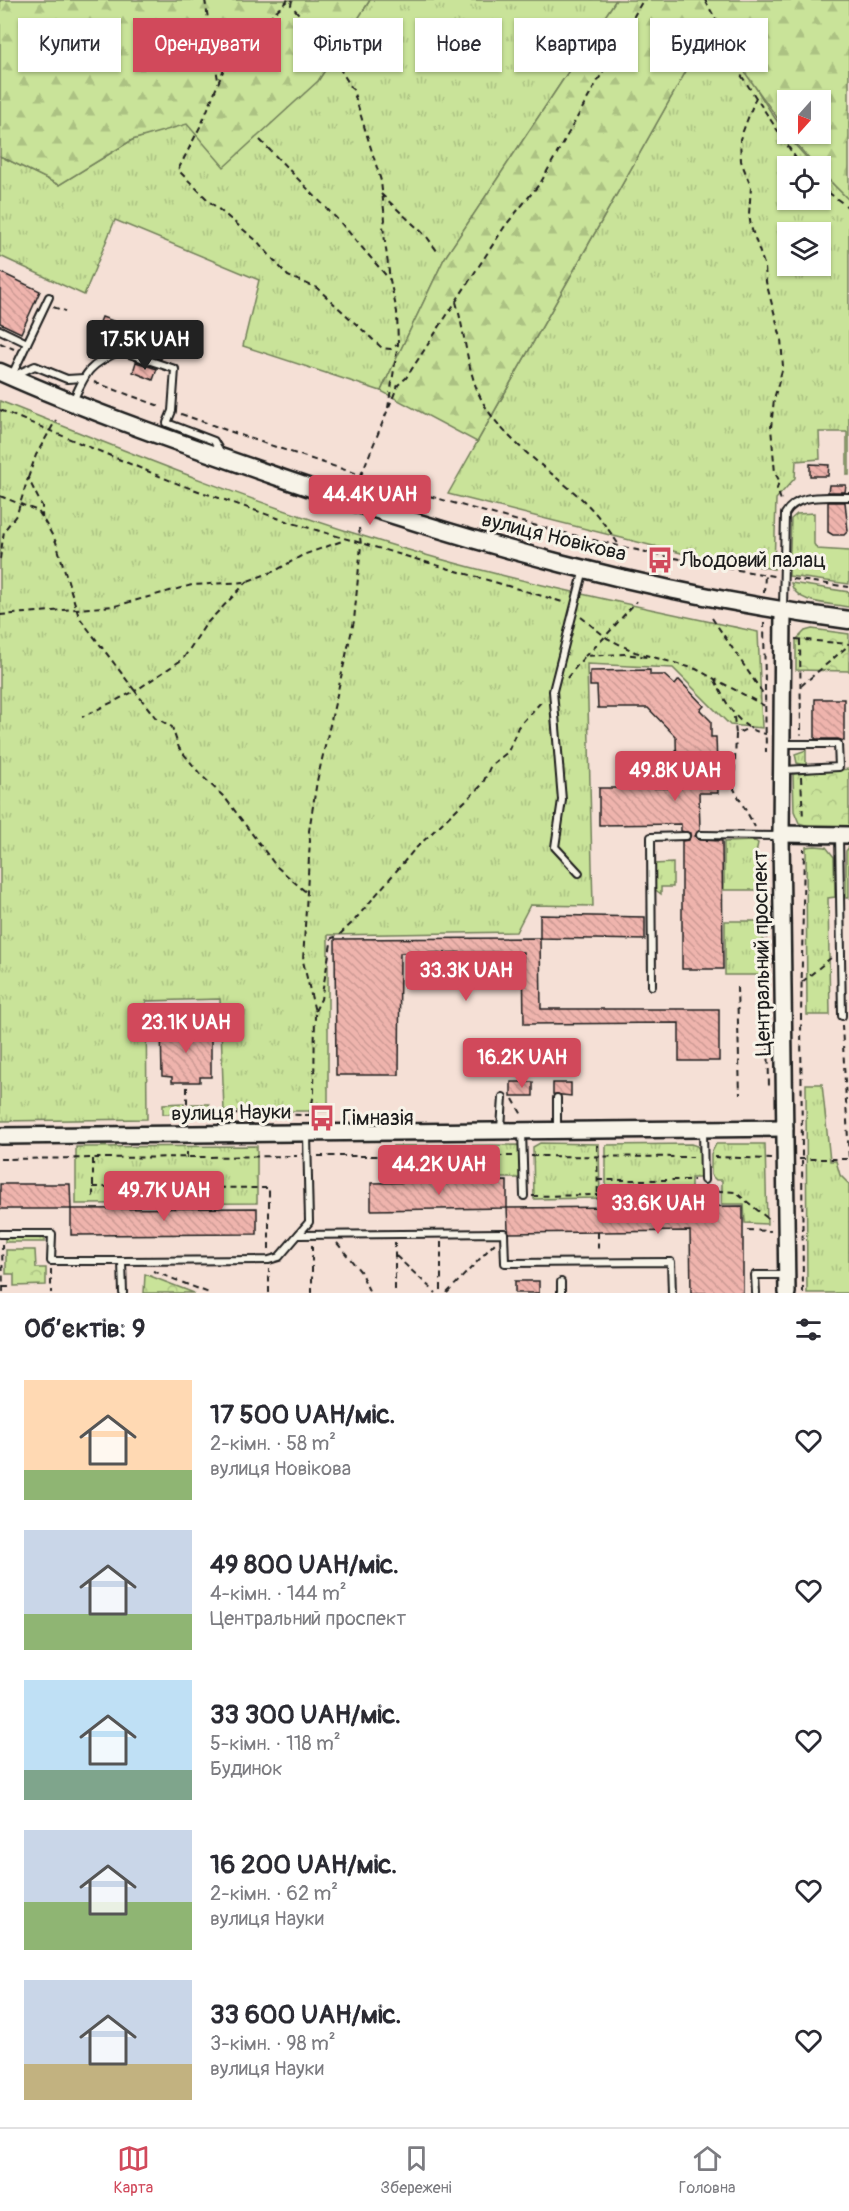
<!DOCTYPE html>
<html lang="uk">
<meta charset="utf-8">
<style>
body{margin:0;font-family:Pangolin,sans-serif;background:#f7f7f7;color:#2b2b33;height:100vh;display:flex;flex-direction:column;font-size:22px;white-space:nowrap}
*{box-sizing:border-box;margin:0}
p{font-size:20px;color:#7c7c81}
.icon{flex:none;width:33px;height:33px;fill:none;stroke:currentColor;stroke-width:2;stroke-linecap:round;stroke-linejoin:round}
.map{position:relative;height:1293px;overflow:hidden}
.panel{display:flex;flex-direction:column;background:#fff;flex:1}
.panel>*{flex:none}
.top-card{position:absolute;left:18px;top:18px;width:813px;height:54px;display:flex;gap:12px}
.needle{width:39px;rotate:201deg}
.buttons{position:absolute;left:777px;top:90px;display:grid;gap:12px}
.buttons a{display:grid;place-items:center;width:54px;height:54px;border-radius:0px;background:#fff;box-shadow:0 2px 4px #0004;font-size:30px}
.price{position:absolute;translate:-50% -51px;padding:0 14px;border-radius:6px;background:#d1495b;color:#fff;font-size:20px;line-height:39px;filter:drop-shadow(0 2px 3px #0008)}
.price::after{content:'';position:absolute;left:50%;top:36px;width:18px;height:14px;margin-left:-9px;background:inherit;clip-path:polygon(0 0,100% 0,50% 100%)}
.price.on{background:#222;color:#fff}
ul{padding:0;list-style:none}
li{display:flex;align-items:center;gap:18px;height:150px;padding:0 24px}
li span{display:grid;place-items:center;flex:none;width:168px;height:120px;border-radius:0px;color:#555}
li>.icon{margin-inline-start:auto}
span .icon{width:72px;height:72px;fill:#fffc;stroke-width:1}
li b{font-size:26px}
h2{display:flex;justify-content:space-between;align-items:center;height:72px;padding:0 24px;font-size:26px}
.pill{padding:0 21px;border-radius:0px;background:#fff;box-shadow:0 2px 4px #0004;font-size:21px;line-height:54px}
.pill.on{background:#d1495b;color:#fff}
.dock{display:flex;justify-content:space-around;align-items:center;height:84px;border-top:2px solid #e1e1e2;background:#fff;font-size:16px;color:#7c7c81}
.dock a{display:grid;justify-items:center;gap:3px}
.dock .on{color:#d1495b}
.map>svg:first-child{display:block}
</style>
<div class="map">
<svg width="849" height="1293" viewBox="0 0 849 1293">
<defs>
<pattern id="grass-tufts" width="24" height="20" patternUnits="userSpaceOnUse" patternTransform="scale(1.5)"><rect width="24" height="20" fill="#c9e399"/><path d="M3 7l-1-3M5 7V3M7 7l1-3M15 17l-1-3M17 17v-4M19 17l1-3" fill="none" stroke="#acc283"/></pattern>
<pattern id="forest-firs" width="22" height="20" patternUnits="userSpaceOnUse" patternTransform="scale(1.5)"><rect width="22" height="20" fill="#c9e399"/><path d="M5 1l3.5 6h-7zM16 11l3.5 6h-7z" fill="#acc283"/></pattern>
<pattern id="park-crowns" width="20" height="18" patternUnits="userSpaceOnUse" patternTransform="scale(1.5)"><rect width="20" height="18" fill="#c9e399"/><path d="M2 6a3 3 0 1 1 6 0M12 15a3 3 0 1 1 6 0" fill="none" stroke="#acc283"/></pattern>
<pattern id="building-back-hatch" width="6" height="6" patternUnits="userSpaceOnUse" patternTransform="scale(1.5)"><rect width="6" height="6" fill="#efb4ad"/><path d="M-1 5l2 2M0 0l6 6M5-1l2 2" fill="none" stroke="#cc9a94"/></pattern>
</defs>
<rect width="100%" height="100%" fill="#f5e0d6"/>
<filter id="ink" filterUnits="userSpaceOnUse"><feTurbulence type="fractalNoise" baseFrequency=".0167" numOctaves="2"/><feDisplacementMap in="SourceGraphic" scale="12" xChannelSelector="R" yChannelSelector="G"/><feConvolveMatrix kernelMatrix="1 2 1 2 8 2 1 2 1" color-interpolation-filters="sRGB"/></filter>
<g filter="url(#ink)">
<g fill="url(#grass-tufts)" stroke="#72805a" stroke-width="1.5" fill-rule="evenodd">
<polygon points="370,0 616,0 444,259 381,391 243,346 259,280 115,220 84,295 0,256 0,156 59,185 132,140 318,81"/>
<path d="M721,21C746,72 774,127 815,166H788V200H820L821,172L849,200V475H847V432H819L820,459L796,461L795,478L776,499L774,569L681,553L448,494L712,25ZM788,232H820V266H788Z"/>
<path d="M0,401C121,449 242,499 366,537C494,578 627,604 758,632L762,728L730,725L673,668L587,664L593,906L530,905L516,932L328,935V1111H224L220,999L146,1001L147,1119L0,1121Z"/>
<polygon points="814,513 814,544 817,549 849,551 849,584 789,576 791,519 797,514"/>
<path d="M791,583L849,592V607C830,603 796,605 791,583Z"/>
<polygon points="806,750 806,765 797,763 795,754"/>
<path d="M755,841L758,843C753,859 761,872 762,890H724V842Z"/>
<polygon points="815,846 826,847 834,857 835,897 828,898 830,1015 807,1015 806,847"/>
<polygon points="849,847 849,898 846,898 846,851"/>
<polygon points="673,863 673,887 661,887 661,894 653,888 654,864"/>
<rect x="725" y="921" width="38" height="54"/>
<polygon points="806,1084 822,1084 830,1161 836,1161 840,1175 849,1184 849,1293 807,1293"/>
<polygon points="184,1103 184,1114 163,1114 163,1104"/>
<polygon points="191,1104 209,1104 210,1114 191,1114"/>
<polygon points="540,1143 599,1144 600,1198 534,1199 533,1147"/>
<polygon points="691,1144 697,1146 701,1153 701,1178 691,1178 691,1197 606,1197 606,1145"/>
<polygon points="716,1144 765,1144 767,1224 745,1223 744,1204 722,1204 722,1180 716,1180 711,1175 711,1154"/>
<polygon points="520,1145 521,1178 431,1178 431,1154 393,1154 393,1146"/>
<polygon points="257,1146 257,1203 76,1204 76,1147"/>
<rect x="5" y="1236" width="40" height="6"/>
</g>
<g fill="url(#forest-firs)" stroke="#72805a" stroke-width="1.5">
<polygon points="0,0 370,0 318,81 224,167 187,124 132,140 59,185 0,156"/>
<polygon points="616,0 849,0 849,200 821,172 820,166 815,166 788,134 820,134 820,100 788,100 788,133 746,74 721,22 712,25 477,442 381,391 444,259"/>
</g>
<g fill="url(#park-crowns)" stroke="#72805a" stroke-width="1.5">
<polygon points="812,629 849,634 849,671 796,670 796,640 805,631"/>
<polygon points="849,769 849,828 815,828 799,823 794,811 793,774"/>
<polygon points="6,1250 35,1250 36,1268 46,1268 46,1285 14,1286 14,1274 6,1274"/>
<polygon points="145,1274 194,1293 144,1293"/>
</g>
<g fill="url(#building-back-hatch)" stroke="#1c1c1c" stroke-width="1.5">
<polygon points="0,272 40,291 21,333 0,323"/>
<polygon points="102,317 121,324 111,349 107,351 91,345"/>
<polygon points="148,331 168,339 161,359 140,352"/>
<polygon points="136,362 157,369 153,380 133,372"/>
<polygon points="810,464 829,465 828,476 810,476"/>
<polygon points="829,485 846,485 845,492 828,492"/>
<polygon points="828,502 845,502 848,531 844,535 833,535 828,532"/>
<polygon points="650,670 650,675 664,675 675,685 679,680 704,706 700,710 711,721 711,737 716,737 718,793 699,793 700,830 695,836 699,840 722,841 723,969 682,969 682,841 689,840 690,833 681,831 681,824 599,825 599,788 677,788 676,737 648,708 598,708 597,686 590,686 590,671"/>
<polygon points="815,699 844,699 844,741 838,739 815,739"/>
<polygon points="540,915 645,917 645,940 540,938"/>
<polygon points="540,938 541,1009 719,1009 719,1061 679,1061 679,1023 524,1024 523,952 400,953 399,1075 336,1075 335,939"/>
<polygon points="161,1028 211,1028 211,1077 200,1077 200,1082 172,1082 172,1077 162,1076"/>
<rect x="511" y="1082" width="22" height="14"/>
<polygon points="553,1083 571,1083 571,1096 553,1094"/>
<polygon points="507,1181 507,1208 371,1210 371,1183"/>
<polygon points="0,1184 70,1184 71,1209 0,1209"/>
<polygon points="743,1206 743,1293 691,1293 690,1231 509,1233 508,1229 507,1208"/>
<polygon points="257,1208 257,1234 71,1235 71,1209"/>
<rect x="515" y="1281" width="24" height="12"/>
</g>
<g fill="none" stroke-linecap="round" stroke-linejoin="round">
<g stroke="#1c1c1c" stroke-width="10">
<g id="service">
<polyline points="0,330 27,343"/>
<polyline points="12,375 49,297"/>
<polyline points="15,375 35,366 67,379 84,378"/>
<path d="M73,401C87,370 89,365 120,351L175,369L172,411L167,423L214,441L221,453"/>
<path d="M783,608L785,514C797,492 827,498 849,497"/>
<polyline points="782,744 838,744 839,767 784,770"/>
<polyline points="700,835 781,836"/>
<polyline points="839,835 842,1016"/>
<polyline points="579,873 555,847 562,800 553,691 584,569"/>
<polyline points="652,986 651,837 686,836"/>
<polyline points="557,1098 557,1130"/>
<polyline points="501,1129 503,1097"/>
<polyline points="703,1130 704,1180"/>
<polyline points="522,1131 524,1196"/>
<polyline points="0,1234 52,1234 51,1261 122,1261"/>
<polyline points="299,1235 504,1233 505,1263 671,1262 672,1293"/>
<polyline points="123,1293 122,1261 269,1260 279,1257 309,1222 307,1134"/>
<polyline points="561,1293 561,1282"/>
<polyline points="756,1293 755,1275 786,1275"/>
</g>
</g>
<g stroke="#1c1c1c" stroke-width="20">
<g id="tertiary">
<polyline points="783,612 781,836 787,1293"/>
<polyline points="781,834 849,835"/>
<polyline points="0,1136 785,1128"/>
</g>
</g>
<g stroke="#1c1c1c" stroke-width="21">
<path id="secondary" d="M0,372C92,413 188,446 284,479C467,542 656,595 849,620"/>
</g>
<g stroke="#1c1c1c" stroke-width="2" stroke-dasharray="6 4.5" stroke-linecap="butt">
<polyline points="205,0 218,80"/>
<polyline points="288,0 230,54 202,123 178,170 210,202 257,241 288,276 317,288 382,348 391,349 398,344"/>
<polyline points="292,0 291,5 324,43 353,90 381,181 385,220 383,226 390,280"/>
<polyline points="705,0 728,42 739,72 801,166"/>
<polyline points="756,97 740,139 741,161 751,187 749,214 751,227 765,267 766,282 781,338 783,367 774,399 771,428 775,473 779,480 777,489 782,503"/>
<polyline points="260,140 340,222 390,280 397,312 398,344 388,408"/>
<polyline points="820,186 849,208"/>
<polyline points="381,194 427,237 437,251"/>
<path d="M456,302C464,329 466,360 476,387C491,430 541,464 575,493C592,507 607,527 619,545"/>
<polyline points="53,307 65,311"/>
<polyline points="0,343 14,349"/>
<polyline points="94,382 162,407"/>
<polyline points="0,410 181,485 289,522 566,603"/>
<path d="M181,414C374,483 572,544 774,576"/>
<polyline points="28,478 36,455 56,420"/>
<polyline points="361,486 361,475 398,385 406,378 505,226 541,182 643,0"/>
<polyline points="0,496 38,511 42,517 56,542 79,617 135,691 82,717"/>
<polyline points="0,559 4,531 17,514 28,478 42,506 42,517"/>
<polyline points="792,579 849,587"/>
<polyline points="248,581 206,624 183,659 135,691 155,717 172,727 179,748 200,774 226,799 276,866 307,893"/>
<polyline points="764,593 765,575"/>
<polyline points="0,615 115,606 192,585 245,582 275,571 303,555 345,540"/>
<polyline points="581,617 607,638 635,652 696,669 765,706"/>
<polyline points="712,618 764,695"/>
<polyline points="764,622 766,752"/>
<polyline points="795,639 849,644"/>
<polyline points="800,640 801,735"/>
<path d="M585,656C605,639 619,620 637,601"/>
<polyline points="567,678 585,656 625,654 647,657"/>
<path d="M715,680C726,703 738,729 766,734"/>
<polyline points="801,686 849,645"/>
<polyline points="734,717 736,734 751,727"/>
<polyline points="736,734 734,789 755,827"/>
<polyline points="801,777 803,819"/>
<polyline points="766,901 769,1088"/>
<polyline points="802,982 832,957"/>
<polyline points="737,987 740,1095"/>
<polyline points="315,1011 321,999 332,938 338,936 353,922 414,850 482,785 491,765 508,752 518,727 543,700"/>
<polyline points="842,1025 849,1159"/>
<polyline points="187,1087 187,1120"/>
<polyline points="513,1099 522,1115"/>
<polyline points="221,1114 310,1115"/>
<polyline points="310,1114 314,1093 315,1012 303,961 310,840 309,831 317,781 354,621 361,545 359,528"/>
<polyline points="597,1145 598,1207"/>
<polyline points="318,1156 513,1156"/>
<polyline points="531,1156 693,1157"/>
<polyline points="714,1157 771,1159"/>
<polyline points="187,1158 187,1147"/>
<polyline points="0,1159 297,1156"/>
<polyline points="93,1159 93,1201"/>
<polyline points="799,1159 849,1159"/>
<polyline points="598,1180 694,1180"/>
<polyline points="93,1187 269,1188 269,1251"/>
<polyline points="718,1191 735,1192 771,1221"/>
<polyline points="532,1196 598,1195"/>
<polyline points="747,1230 771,1231"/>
<polyline points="598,1232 598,1253"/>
<polyline points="395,1242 395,1293"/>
<polyline points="441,1242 441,1293"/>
<polyline points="337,1243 360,1271 370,1293"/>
<polyline points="2,1244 3,1293"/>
<polyline points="312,1245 312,1293"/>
<polyline points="396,1256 436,1293"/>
<polyline points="51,1269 51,1293"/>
<polyline points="153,1271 209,1293"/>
<polyline points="3,1287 12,1287"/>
<polyline points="269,1293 269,1269"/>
<polyline points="447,1293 495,1243"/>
<polyline points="803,1293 801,1016 804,849"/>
</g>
<use href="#service" stroke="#f7f3e8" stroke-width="6"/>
<use href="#tertiary" stroke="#f7f3e8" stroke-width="15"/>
<use href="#secondary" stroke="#f7f3e8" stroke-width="16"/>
</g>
</g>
<defs>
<g id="bus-bare" transform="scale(2.07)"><path d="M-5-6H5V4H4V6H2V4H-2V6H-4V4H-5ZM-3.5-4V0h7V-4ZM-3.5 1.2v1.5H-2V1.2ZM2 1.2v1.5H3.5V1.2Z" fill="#d1495b" stroke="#f7f3e8" stroke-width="2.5" paint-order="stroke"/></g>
</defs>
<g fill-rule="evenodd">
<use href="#bus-bare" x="660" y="560"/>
<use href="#bus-bare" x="322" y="1118"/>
</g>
<g text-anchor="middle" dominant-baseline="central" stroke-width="6" stroke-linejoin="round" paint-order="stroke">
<g font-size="21" fill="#1c1c1c" stroke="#f7f3e8">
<text transform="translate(554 537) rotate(14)">вулиця Новікова</text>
<text transform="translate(762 953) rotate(-91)">Центральний проспект</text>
<text transform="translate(231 1113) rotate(-1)">вулиця Науки</text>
</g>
<g font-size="21" fill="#1c1c1c" stroke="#f7f3e8" text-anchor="start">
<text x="680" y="560">Льодовий палац</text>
<text x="342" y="1118">Гімназія</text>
</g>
</g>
</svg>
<div class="buttons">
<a><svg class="needle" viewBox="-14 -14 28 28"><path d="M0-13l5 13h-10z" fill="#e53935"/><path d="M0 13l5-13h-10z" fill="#7c7c81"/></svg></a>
<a><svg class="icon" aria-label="locate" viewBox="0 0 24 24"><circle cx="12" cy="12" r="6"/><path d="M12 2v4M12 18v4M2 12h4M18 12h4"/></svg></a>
<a><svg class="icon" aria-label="layers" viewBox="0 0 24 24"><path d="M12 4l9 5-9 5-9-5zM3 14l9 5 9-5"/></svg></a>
</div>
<b class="price on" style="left:145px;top:371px">17.5K UAH</b>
<b class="price" style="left:370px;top:526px">44.4K UAH</b>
<b class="price" style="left:675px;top:802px">49.8K UAH</b>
<b class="price" style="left:466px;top:1002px">33.3K UAH</b>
<b class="price" style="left:186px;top:1054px">23.1K UAH</b>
<b class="price" style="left:522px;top:1089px">16.2K UAH</b>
<b class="price" style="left:439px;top:1196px">44.2K UAH</b>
<b class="price" style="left:164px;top:1222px">49.7K UAH</b>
<b class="price" style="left:658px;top:1235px">33.6K UAH</b>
<div class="top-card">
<a class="pill">Купити</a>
<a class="pill on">Орендувати</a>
<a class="pill">Фільтри</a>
<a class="pill">Нове</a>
<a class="pill">Квартира</a>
<a class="pill">Будинок</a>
</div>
</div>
<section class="panel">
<h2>Об’єктів: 9<svg class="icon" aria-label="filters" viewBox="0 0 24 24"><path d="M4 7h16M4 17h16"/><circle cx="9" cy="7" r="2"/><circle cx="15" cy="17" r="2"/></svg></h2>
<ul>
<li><span style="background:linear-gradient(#ffd9b3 75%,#8fb573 0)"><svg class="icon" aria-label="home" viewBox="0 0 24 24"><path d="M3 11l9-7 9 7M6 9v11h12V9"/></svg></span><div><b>17 500 UAH/міс.</b><p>2-кімн. · 58 m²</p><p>вулиця Новікова</p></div><svg class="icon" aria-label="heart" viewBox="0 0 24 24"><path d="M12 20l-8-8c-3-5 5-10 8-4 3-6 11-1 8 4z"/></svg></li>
<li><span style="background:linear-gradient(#c9d6e8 70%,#8fb573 0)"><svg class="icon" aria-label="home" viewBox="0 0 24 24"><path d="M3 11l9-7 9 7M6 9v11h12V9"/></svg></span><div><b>49 800 UAH/міс.</b><p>4-кімн. · 144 m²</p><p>Центральний проспект</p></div><svg class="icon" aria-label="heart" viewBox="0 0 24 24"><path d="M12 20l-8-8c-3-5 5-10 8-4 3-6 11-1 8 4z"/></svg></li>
<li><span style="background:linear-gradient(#bfe0f5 75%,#7fa58c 0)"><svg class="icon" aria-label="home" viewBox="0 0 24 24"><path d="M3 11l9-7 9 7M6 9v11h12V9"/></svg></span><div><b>33 300 UAH/міс.</b><p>5-кімн. · 118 m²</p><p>Будинок</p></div><svg class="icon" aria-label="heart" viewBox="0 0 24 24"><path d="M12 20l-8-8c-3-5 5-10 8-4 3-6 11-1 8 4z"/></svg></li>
<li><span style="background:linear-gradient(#c9d6e8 60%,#8fb573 0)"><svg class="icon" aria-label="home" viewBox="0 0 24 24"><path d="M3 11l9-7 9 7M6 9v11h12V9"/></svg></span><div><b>16 200 UAH/міс.</b><p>2-кімн. · 62 m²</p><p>вулиця Науки</p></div><svg class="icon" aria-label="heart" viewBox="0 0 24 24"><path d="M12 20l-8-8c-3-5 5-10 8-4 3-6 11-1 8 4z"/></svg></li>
<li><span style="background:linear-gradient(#c9d6e8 70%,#c2b280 0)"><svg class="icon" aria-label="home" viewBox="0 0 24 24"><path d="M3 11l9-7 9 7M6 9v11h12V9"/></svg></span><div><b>33 600 UAH/міс.</b><p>3-кімн. · 98 m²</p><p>вулиця Науки</p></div><svg class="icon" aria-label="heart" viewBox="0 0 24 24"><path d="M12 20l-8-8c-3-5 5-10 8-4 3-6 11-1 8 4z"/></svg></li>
</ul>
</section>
<nav class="dock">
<a class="on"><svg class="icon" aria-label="map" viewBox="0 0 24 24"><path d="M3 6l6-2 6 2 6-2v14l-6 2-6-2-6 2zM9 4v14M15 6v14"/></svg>Карта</a>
<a><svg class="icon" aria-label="saved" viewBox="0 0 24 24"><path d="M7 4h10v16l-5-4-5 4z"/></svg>Збережені</a>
<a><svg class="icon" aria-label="home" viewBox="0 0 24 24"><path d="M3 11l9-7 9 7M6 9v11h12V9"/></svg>Головна</a>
</nav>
